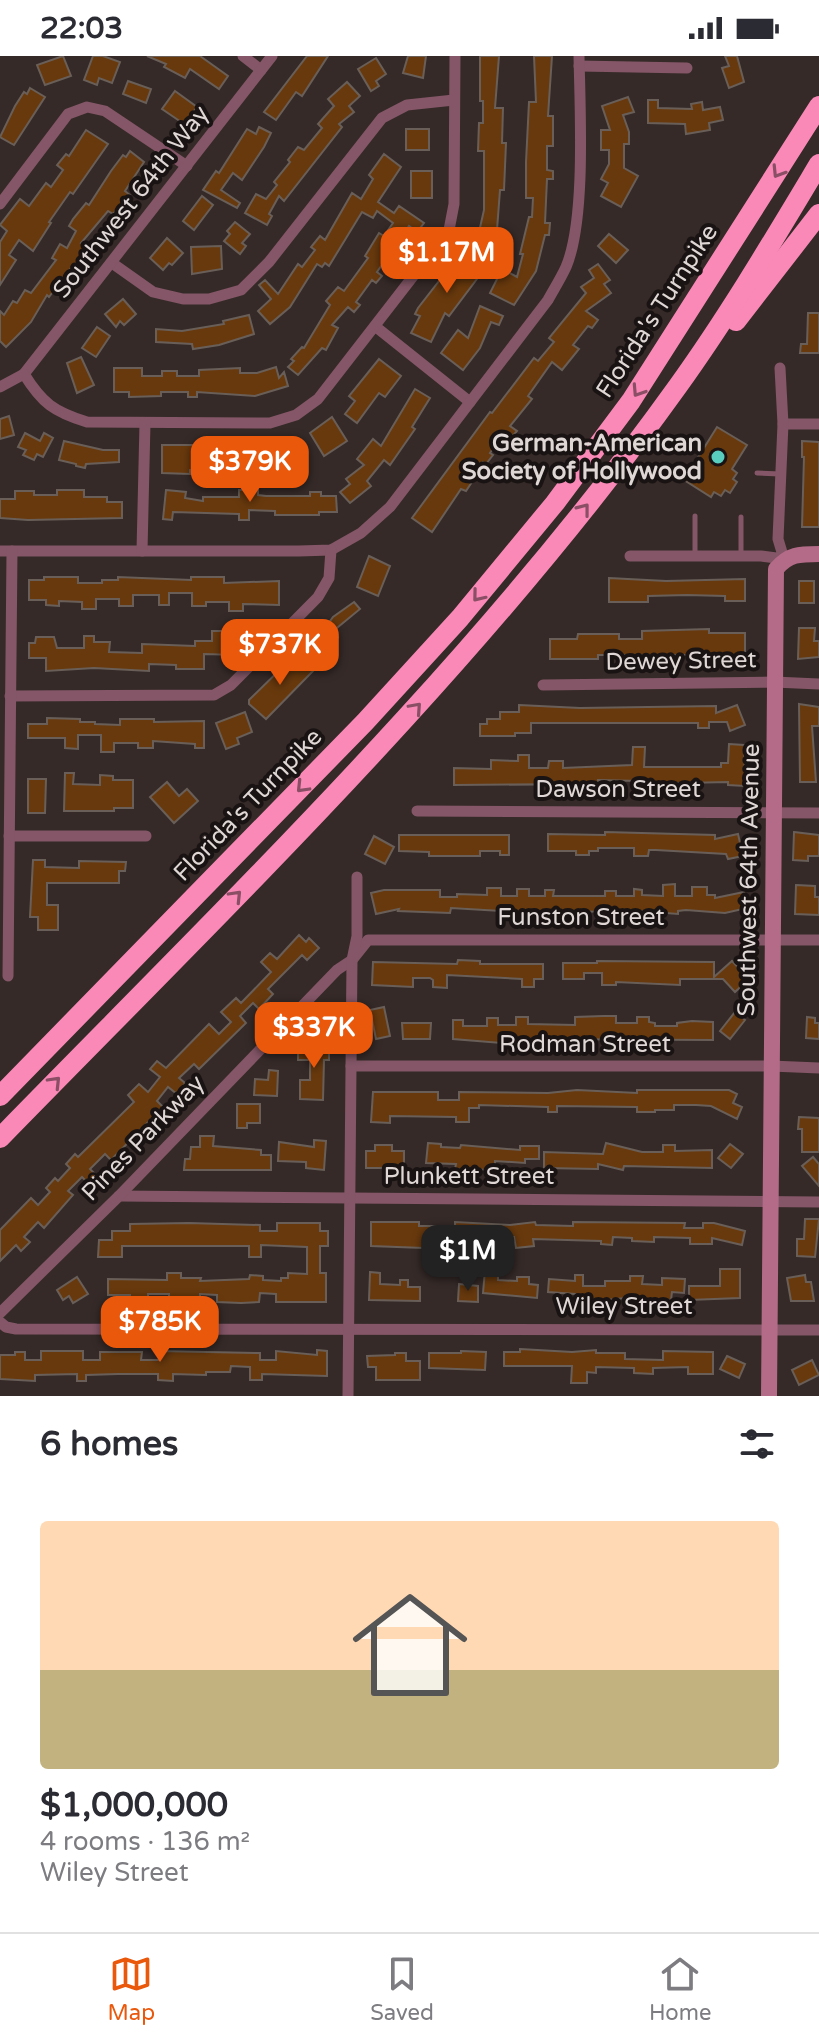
<!DOCTYPE html>
<meta charset="utf-8">
<style>
body{margin:0;font-family:"Varela Round",sans-serif;background:#f2f2f3;color:#2b2b33;height:100vh;display:flex;flex-direction:column;font-size:30px;white-space:nowrap}
*{box-sizing:border-box;margin:0}
p{font-size:26px;color:#7c7c81}
.icon{flex:none;width:44px;height:44px;fill:none;stroke:currentColor;stroke-width:2;stroke-linecap:round;stroke-linejoin:round}
.map{position:relative;height:1340px;overflow:hidden}
.side{display:flex;flex-direction:column;background:#fff;flex:1}
.side>*{flex:none}
.price{position:absolute;translate:-50% -68px;padding:0 18px;border-radius:16px;background:#ea580c;color:#fff;font-size:26px;line-height:52px;filter:drop-shadow(0 2px 4px #0008)}
.price::after{content:'';position:absolute;left:50%;top:48px;width:24px;height:18px;margin-left:-12px;background:inherit;clip-path:polygon(0 0,100% 0,50% 100%)}
.price.active{background:#222;color:#fff}
ul{padding:0;list-style:none}
li{display:grid;align-content:center;gap:16px;height:424px;padding:0 40px}
li+li{border-top:2px solid #e1e1e2}
li span{display:grid;place-items:center;height:248px;border-radius:8px;color:#555}
li>.icon{margin-inline-start:auto}
span .icon{width:144px;height:144px;fill:#fffc;stroke-width:1}
li b{font-size:34px}
h2{display:flex;justify-content:space-between;align-items:center;height:96px;padding:0 40px;font-size:34px}
.status{display:flex;justify-content:space-between;align-items:center;height:56px;padding:0 40px;background:#fff;direction:ltr}
.status svg{height:22px;fill:currentColor}
.tab-bar{display:flex;justify-content:space-around;align-items:center;height:112px;border-top:2px solid #e1e1e2;background:#fff;font-size:22px;color:#7c7c81}
.tab-bar a{display:grid;justify-items:center;gap:4px}
.tab-bar .active{color:#ea580c}
.map>svg:first-child{display:block}
</style>
<div class="status"><b>22:03</b><svg viewBox="0 0 49 12"><path d="M0 12V9h3v3zM5 12V6h3v6zM10 12V3h3v9zM15 12V0h3v12zM26 1h20v11H26zM47 4h2v5h-2z"/></svg></div>
<div class="map">
<svg width="819" height="1340" viewBox="0 0 819 1340">
<rect width="100%" height="100%" fill="#352a28"/>
<g fill="#68390d" stroke="#695f58" stroke-width="2">
<polygon points="63,0 71,20 45,29 37,9"/>
<polygon points="93,0 103,0 120,6 112,27 99,22 97,29 84,24"/>
<polygon points="147,0 200,0 228,20 219,33 190,13 185,22 164,11 166,8"/>
<polygon points="307,0 328,0 302,40 296,36 276,64 264,56"/>
<polygon points="408,0 426,0 423,22 403,17"/>
<polygon points="480,0 499,0 495,52 503,52 502,87 506,87 504,134 500,134 496,187 490,186 489,192 470,188 473,175 479,176 484,154 484,95 478,95 479,67 483,67 483,45 480,45"/>
<polygon points="534,0 552,0 548,60 553,60 553,90 547,90 547,114 553,115 553,123 547,123 545,167 550,167 549,179 545,179 536,215 514,249 490,237 502,213 517,221 523,198 520,198 529,161 532,161 533,142 526,142 526,106 529,46 536,46"/>
<polygon points="725,0 737,0 744,26 729,32 722,12 729,10"/>
<polygon points="376,2 386,18 376,25 379,30 371,35 358,13"/>
<polygon points="128,25 151,33 146,47 123,38"/>
<polygon points="347,26 360,40 349,50 354,56 339,68 342,71 284,145 279,140 269,158 272,160 267,169 245,157 256,138 266,143 277,129 274,126 290,106 288,104 298,91 304,94 322,72 318,68 334,50 328,43"/>
<polygon points="30,32 45,41 14,89 0,81 15,50 24,36 27,38"/>
<polygon points="175,35 197,51 184,68 162,53"/>
<polygon points="628,41 634,56 623,59 629,76 629,88 624,88 624,112 638,120 621,151 601,140 608,127 601,123 609,108 609,94 601,94 601,74 610,74 602,50"/>
<polygon points="648,44 658,44 658,52 692,53 691,48 702,46 703,54 720,51 723,64 709,67 710,74 686,78 685,68 648,67"/>
<polygon points="259,71 271,77 264,91 242,124 233,117 221,134 240,147 237,152 203,134 216,115 219,117 247,73 256,78"/>
<rect x="406" y="73" width="23" height="21"/>
<polygon points="86,74 108,88 73,138 70,136 49,166 51,167 33,195 19,184 9,199 16,204 0,229 0,186 7,175 0,169 20,143 29,150 46,127 51,131 63,114 57,109 66,98 69,100"/>
<polygon points="130,95 144,106 125,135 130,139 113,158 108,155 81,187 86,190 73,213 71,212 49,241 47,239 31,266 6,291 0,285 0,255 4,259 13,245 17,247 25,234 31,237 56,204 52,202 60,188 67,192 76,175 69,170 73,163 86,147 89,149 111,115 123,99 126,101"/>
<polygon points="384,98 401,111 378,146 394,157 399,150 424,167 417,176 409,170 397,188 403,192 397,202 390,197 377,216 382,220 376,227 372,224 356,246 360,249 354,256 348,251 332,269 338,272 326,294 322,292 298,319 288,311 294,305 291,303 302,291 304,292 330,249 326,245 338,231 344,235 368,202 365,200 379,177 384,180 393,167 377,155 373,162 362,156 329,210 325,207 322,211 317,208 290,251 270,268 258,255 271,243 259,229 265,224 278,238 298,208 302,211 315,194 311,191 320,180 325,184 352,137 361,143 373,123 369,119"/>
<rect x="411" y="115" width="21" height="27"/>
<polygon points="202,140 213,149 194,174 183,165"/>
<polygon points="235,166 250,178 242,187 246,190 240,198 224,185 230,178 227,175"/>
<polygon points="609,178 628,194 616,207 598,190"/>
<polygon points="167,182 183,197 172,209 169,207 163,214 150,202"/>
<polygon points="221,190 222,213 192,218 191,191"/>
<polygon points="464,193 486,211 449,260 445,257 431,286 411,277 420,260 415,258 418,252"/>
<polygon points="598,208 610,224 604,228 611,237 586,255 598,264 592,272 588,270 573,289 579,293 562,314 552,306 528,340 532,343 510,370 517,375 511,382 504,378 490,397 493,399 486,408 483,406 470,424 472,426 466,435 461,433 432,476 412,462 490,356 492,357 534,302 538,305 554,286 549,282 586,237 581,231 594,222 589,214"/>
<polygon points="123,243 136,258 124,269 120,265 116,271 105,258"/>
<polygon points="480,250 503,260 499,269 491,266 480,292 463,314 441,297 458,274 468,282"/>
<polygon points="808,257 819,257 819,297 800,297 801,288 807,288"/>
<polygon points="249,259 254,278 219,289 193,293 192,288 156,286 156,273 182,275 224,268 223,265"/>
<polygon points="97,271 110,280 96,301 82,292"/>
<polygon points="81,301 94,329 77,337 67,307"/>
<polygon points="379,303 401,320 385,341 379,337 357,367 345,358 355,345 349,340"/>
<polygon points="276,311 279,322 284,316 288,330 255,340 197,336 197,341 188,341 188,336 161,336 161,340 129,341 129,336 114,336 114,312 142,312 142,320 162,320 162,315 177,315 177,320 199,320 199,314 240,312 240,317 257,317"/>
<polygon points="415,333 430,342 412,371 415,373 390,409 384,404 367,425 371,430 350,447 340,436 350,428 346,423 364,409 357,403 373,383 381,390"/>
<polygon points="9,360 14,379 0,383 0,363"/>
<polygon points="332,361 347,385 324,400 310,377"/>
<polygon points="717,371 747,389 732,413 737,417 733,423 737,426 730,437 725,434 721,440 714,436 711,441 684,424"/>
<polygon points="25,377 40,385 44,377 53,382 43,401 37,398 34,404 23,399 26,394 18,391"/>
<polygon points="64,385 103,394 119,394 119,406 86,408 85,412 76,410 76,408 59,404"/>
<polygon points="802,385 819,386 819,471 802,471 804,401 802,401"/>
<polygon points="282,386 284,394 300,390 306,410 280,417 272,388"/>
<polygon points="162,389 263,389 263,412 255,412 255,418 216,418 216,415 190,414 190,418 162,417"/>
<polygon points="57,434 84,434 84,441 107,441 107,446 122,446 122,462 28,464 0,462 0,443 15,443 15,435 34,435 34,439 57,439"/>
<polygon points="166,434 186,436 185,442 203,445 203,441 239,441 239,434 258,434 258,439 266,440 310,440 310,436 321,436 321,440 336,440 337,456 319,456 319,459 275,459 275,455 249,454 249,464 239,464 239,458 173,456 172,464 163,463"/>
<polygon points="369,500 390,510 378,540 357,531"/>
<polygon points="44,521 78,521 78,527 102,527 102,524 118,524 118,521 191,524 191,521 224,521 224,527 279,525 279,549 243,548 243,555 229,555 229,546 206,546 206,550 192,550 192,537 169,537 169,549 159,549 159,539 133,539 133,550 119,550 119,543 96,543 96,553 82,553 82,546 59,545 59,550 46,549 46,544 29,544 29,524 44,524"/>
<polygon points="609,522 666,525 745,523 745,545 725,545 725,540 687,539 648,540 648,546 609,546"/>
<rect x="799" y="525" width="15" height="22"/>
<polygon points="354,546 360,553 332,576 338,581 321,601 305,588 311,582 315,586 333,561"/>
<polygon points="799,572 815,572 814,585 819,585 819,601 798,603"/>
<polygon points="709,573 709,577 745,577 745,599 598,599 598,603 550,603 550,583 577,583 578,578 619,578 619,583 642,583 642,575"/>
<polygon points="212,575 226,575 226,581 236,581 236,599 204,598 204,613 176,613 176,609 149,608 149,615 94,612 46,615 46,602 29,602 29,587 35,587 36,581 54,581 57,592 84,592 84,580 94,580 94,586 110,586 109,596 142,597 142,588 195,590 195,585 212,585"/>
<polygon points="296,598 313,615 266,663 249,648 249,644"/>
<polygon points="799,648 819,651 819,670 812,670 816,726 800,726"/>
<polygon points="519,649 580,652 716,650 716,657 737,649 745,669 730,675 727,666 709,666 709,672 698,672 698,667 531,667 531,677 515,677 515,680 480,680 480,668 487,668 487,663 500,663 500,656 519,656"/>
<polygon points="245,656 252,676 237,682 239,688 226,693 216,667"/>
<polygon points="47,662 80,663 80,666 95,666 95,668 120,669 120,663 154,663 154,666 204,665 204,692 195,692 195,688 153,685 153,692 138,692 138,687 114,687 114,696 101,696 101,679 78,679 78,693 65,692 65,682 28,682 28,668 47,668"/>
<polygon points="729,688 744,689 745,730 728,729 728,726 638,728 638,725 598,724 598,728 454,729 454,712 491,713 491,704 518,705 518,699 529,699 529,712 548,712 549,705 563,705 563,712 632,709 633,691 645,691 644,711 721,711 721,707 728,707"/>
<polygon points="65,717 74,717 73,728 100,729 100,719 113,720 113,724 133,724 133,752 114,752 114,755 64,755"/>
<polygon points="28,723 46,723 45,757 28,757"/>
<polygon points="167,726 179,740 187,733 198,745 174,767 150,741"/>
<polygon points="605,776 715,779 715,783 738,778 743,800 728,803 726,798 656,794 649,794 648,800 634,800 634,792 598,792 598,795 589,795 589,799 576,799 576,795 548,795 548,778 605,779"/>
<polygon points="794,776 819,779 819,800 808,800 808,805 793,804"/>
<polygon points="399,779 509,779 509,799 500,799 500,795 480,795 480,800 429,800 429,796 399,795"/>
<polygon points="374,780 394,791 385,808 365,798"/>
<polygon points="33,804 45,804 45,811 79,812 79,805 126,806 125,815 119,815 119,827 47,827 47,849 58,849 58,874 38,874 38,861 30,861"/>
<polygon points="675,828 675,840 692,840 692,831 707,831 707,839 715,839 715,842 744,836 747,852 725,857 686,854 678,855 678,858 627,854 627,856 538,855 538,857 451,852 450,857 398,855 399,853 376,858 371,837 384,834 440,834 440,841 457,841 457,838 487,839 487,832 501,832 501,840 517,840 517,833 529,833 529,840 545,840 545,834 554,834 553,840 605,840 605,835 616,835 616,840 634,840 634,833 642,834 642,839 663,840 663,829"/>
<polygon points="796,829 815,830 815,841 819,841 819,859 795,858"/>
<polygon points="299,879 306,886 309,882 319,892 307,904 302,899 268,933 273,938 259,953 253,947 240,960 246,967 199,1013 194,1008 179,1022 185,1027 177,1038 168,1031 157,1045 163,1051 111,1104 105,1098 90,1113 96,1119 88,1127 82,1121 68,1135 73,1139 44,1172 38,1166 24,1181 30,1186 21,1195 16,1189 0,1205 0,1174 31,1142 38,1149 50,1136 46,1132 55,1122 58,1125 70,1112 66,1108 75,1098 78,1101 134,1046 128,1039 139,1028 148,1036 160,1021 150,1013 157,1005 166,1012 209,968 219,978 231,966 221,956 236,942 241,947 271,916 261,906 270,897 277,903"/>
<polygon points="458,904 480,905 480,908 543,908 543,923 534,923 534,931 522,931 522,923 447,919 447,932 433,931 433,924 430,922 413,922 413,931 372,929 373,906 457,908"/>
<polygon points="597,905 714,906 714,921 732,905 749,923 735,936 723,923 680,923 680,929 616,926 616,929 602,929 602,917 584,917 584,923 563,923 563,907 597,907"/>
<polygon points="384,951 390,980 376,983 370,954"/>
<polygon points="735,956 745,964 730,983 720,975"/>
<polygon points="603,960 616,960 616,967 637,967 637,961 649,961 649,966 655,967 655,970 677,970 677,967 692,965 713,966 713,984 501,983 501,987 453,983 453,964 463,964 463,970 487,970 487,962 498,962 498,969 516,969 516,961 528,961 528,968 575,969 575,961"/>
<polygon points="807,961 815,962 815,967 819,967 819,983 806,982"/>
<polygon points="402,967 431,967 430,983 403,983"/>
<polygon points="298,988 329,988 329,1004 324,1004 323,1044 300,1043 300,1024 310,1024 310,1004 298,1004"/>
<polygon points="269,1014 278,1015 277,1040 254,1039 255,1023 268,1024"/>
<polygon points="577,1034 637,1037 637,1034 729,1034 737,1038 733,1047 742,1051 737,1063 711,1050 696,1049 674,1049 674,1054 655,1054 655,1056 637,1056 637,1051 557,1050 557,1056 548,1056 548,1051 479,1049 479,1052 469,1052 469,1066 456,1066 456,1061 390,1060 390,1067 371,1066 373,1036 438,1036 438,1044 459,1044 459,1036 548,1037"/>
<polygon points="237,1048 260,1048 260,1067 247,1067 247,1072 237,1072"/>
<polygon points="799,1061 819,1062 819,1096 802,1096 802,1073 798,1073"/>
<polygon points="200,1080 214,1080 213,1090 261,1094 261,1099 271,1099 271,1114 184,1114 185,1103 190,1103 191,1091 200,1091"/>
<polygon points="314,1084 326,1085 324,1114 306,1112 306,1106 278,1105 279,1086 314,1091"/>
<polygon points="428,1087 441,1088 441,1091 460,1092 461,1089 520,1094 520,1090 539,1090 539,1103 525,1103 525,1107 495,1105 495,1114 455,1113 456,1108 426,1107"/>
<polygon points="606,1087 642,1096 663,1096 663,1089 675,1089 675,1095 712,1094 712,1112 624,1110 623,1114 598,1108 598,1113 544,1112 544,1096 603,1098"/>
<polygon points="730,1088 743,1098 731,1112 718,1102"/>
<polygon points="375,1089 392,1089 392,1095 404,1095 404,1112 366,1112 366,1095 375,1095"/>
<polygon points="813,1101 819,1108 819,1130 802,1110"/>
<polygon points="805,1163 819,1163 815,1201 797,1200 797,1183 804,1183"/>
<polygon points="371,1166 419,1166 419,1170 455,1170 455,1166 510,1169 535,1166 536,1169 573,1170 573,1166 685,1167 684,1172 703,1172 703,1167 714,1167 745,1175 742,1189 712,1182 712,1188 690,1188 690,1182 654,1181 654,1186 632,1185 632,1182 613,1181 612,1189 601,1188 601,1185 533,1183 534,1190 516,1192 514,1181 496,1181 496,1189 483,1188 483,1184 438,1184 438,1192 424,1192 371,1190"/>
<polygon points="189,1167 260,1169 260,1175 277,1175 277,1167 320,1167 320,1175 328,1175 328,1190 320,1190 320,1217 326,1217 326,1246 276,1246 276,1238 260,1237 259,1246 241,1247 217,1246 217,1239 200,1238 200,1247 169,1246 169,1238 148,1238 148,1247 130,1247 130,1239 108,1239 108,1223 167,1224 167,1217 181,1217 181,1222 201,1222 200,1225 249,1223 250,1219 263,1220 263,1224 281,1225 281,1222 288,1222 288,1217 307,1218 307,1191 261,1189 261,1201 249,1201 249,1190 122,1190 122,1201 98,1201 99,1184 112,1184 112,1175 130,1175 130,1168"/>
<polygon points="720,1213 740,1213 740,1242 689,1244 689,1230 720,1230"/>
<polygon points="485,1214 498,1215 498,1224 517,1225 517,1221 529,1221 529,1228 538,1229 537,1242 483,1237"/>
<polygon points="370,1216 380,1217 380,1228 400,1229 400,1224 408,1224 408,1231 420,1231 420,1245 369,1244"/>
<polygon points="575,1219 583,1219 583,1230 605,1230 605,1225 630,1225 630,1220 643,1220 642,1228 662,1229 662,1222 685,1223 684,1237 672,1236 671,1244 626,1242 575,1247 575,1238 548,1236 549,1223 575,1225"/>
<polygon points="805,1219 806,1226 811,1226 814,1245 791,1245 787,1222"/>
<polygon points="77,1221 88,1238 73,1247 69,1240 63,1244 57,1234"/>
<polygon points="459,1228 478,1230 478,1246 458,1245"/>
<polygon points="520,1293 572,1296 596,1294 596,1297 625,1297 625,1303 663,1304 663,1295 713,1296 713,1318 688,1318 688,1311 653,1312 653,1318 634,1317 634,1312 596,1311 596,1317 587,1316 587,1327 571,1327 572,1310 504,1310 504,1296 520,1296"/>
<polygon points="317,1294 327,1295 327,1320 262,1318 262,1324 250,1324 250,1311 231,1310 230,1316 206,1316 206,1319 173,1318 173,1325 158,1324 158,1318 118,1318 86,1319 86,1325 77,1325 77,1318 35,1319 35,1325 0,1323 0,1299 15,1299 15,1296 25,1296 25,1304 41,1304 41,1295 83,1295 83,1304 100,1304 100,1296 142,1296 141,1304 159,1304 159,1295 260,1297 260,1304 276,1304 276,1295 317,1299"/>
<polygon points="461,1295 486,1296 485,1314 429,1312 429,1297 461,1297"/>
<polygon points="395,1297 406,1297 406,1305 420,1305 420,1324 376,1324 376,1311 368,1311 367,1300 395,1299"/>
<polygon points="727,1300 745,1308 739,1322 720,1313"/>
<polygon points="812,1304 819,1319 799,1329 792,1314"/>
</g>
<g fill="none" stroke-linecap="round" stroke-linejoin="round">
<g stroke="#845667" stroke-width="5">
<polyline points="757,417 780,418"/>
<polyline points="695,499 695,460"/>
<polyline points="741,499 741,461"/>
</g>
<g stroke="#845667" stroke-width="11">
<polyline points="243,0 261,14"/>
<polyline points="579,10 687,12"/>
<polyline points="0,148 68,58 87,51 105,55 187,110"/>
<polyline points="112,207 153,236 183,243 209,243 241,234 269,206 382,62 407,49 454,44"/>
<polyline points="376,271 470,346"/>
<polyline points="24,318 272,0"/>
<path d="M0,331L24,318C42,347 54,356 87,366L270,367L296,359L318,343L449,174L454,148L455,0"/>
<polyline points="783,368 819,368"/>
<path d="M0,495H299L331,494L361,477L390,451L548,244C554,233 561,222 566,211C586,164 580,54 579,0"/>
<polyline points="142,495 145,367"/>
<polyline points="630,500 761,500 784,503 778,483 783,368 780,312"/>
<polyline points="543,629 774,626 819,628"/>
<polyline points="10,640 214,639 231,629 318,541 329,522 331,494"/>
<polyline points="417,755 819,757"/>
<polyline points="9,780 146,780"/>
<polyline points="8,920 12,495"/>
<polyline points="351,1010 771,1010 819,1012"/>
<polyline points="119,1140 819,1146"/>
<polyline points="0,1257 119,1140 337,914 352,904 368,884 819,884"/>
<polyline points="0,1266 6,1271 16,1273 819,1274"/>
<polyline points="348,1340 352,904 357,880 357,821"/>
</g>
<path stroke="#b46b87" stroke-width="16" d="M769,1340L776,513C789,498 799,498 819,498"/>
<g stroke="#fa89b7" stroke-width="20">
<polyline points="736,265 819,158"/>
<polyline points="0,1040 365,666 460,562 555,447 631,345 819,50"/>
<path d="M0,1082C235,841 481,605 678,330C729,259 774,183 819,108"/>
</g>
</g>
<defs><path id="oneway-chevron" d="M-2-3.5L2.5 0L-2 3.5" fill="none" stroke-width="1.6" stroke-linecap="round" stroke-linejoin="round" transform="scale(2)"/></defs>
<g stroke="#8a4e65">
<use href="#oneway-chevron" transform="translate(778 116) rotate(122)"/>
<use href="#oneway-chevron" transform="translate(638 335) rotate(123)"/>
<use href="#oneway-chevron" transform="translate(584 453) rotate(-52)"/>
<use href="#oneway-chevron" transform="translate(478 540) rotate(129)"/>
<use href="#oneway-chevron" transform="translate(416 652) rotate(-48)"/>
<use href="#oneway-chevron" transform="translate(302 731) rotate(134)"/>
<use href="#oneway-chevron" transform="translate(236 840) rotate(-46)"/>
<use href="#oneway-chevron" transform="translate(55 1026) rotate(-46)"/>
</g>
<circle fill="#59cebf" stroke="#191413" stroke-width="3" cx="718" cy="401" r="8"/>
<g text-anchor="middle" dominant-baseline="central" stroke-width="8" stroke-linejoin="round" paint-order="stroke">
<g font-size="24" fill="#dfd7d6" stroke="#191413">
<text transform="translate(131 146) rotate(-52)">Southwest 64th Way</text>
<text transform="translate(657 255) rotate(-57)">Florida's Turnpike</text>
<text transform="translate(681 605) rotate(-1)">Dewey Street</text>
<text x="618" y="733">Dawson Street</text>
<text transform="translate(248 749) rotate(-46)">Florida's Turnpike</text>
<text transform="translate(749 824) rotate(-89)">Southwest 64th Avenue</text>
<text x="581" y="861">Funston Street</text>
<text x="585" y="988">Rodman Street</text>
<text transform="translate(143 1082) rotate(-46)">Pines Parkway</text>
<text x="469" y="1120">Plunkett Street</text>
<text x="624" y="1250">Wiley Street</text>
</g>
<g font-size="24" font-weight="bold" fill="#dfd7d6" stroke="#191413" text-anchor="end">
<text x="702" y="387">German-American<tspan x="702" dy="28">Society of Hollywood</tspan></text>
</g>
</g>
</svg>
<b class="price" style="left:447px;top:239px">$1.17M</b>
<b class="price" style="left:250px;top:448px">$379K</b>
<b class="price" style="left:280px;top:631px">$737K</b>
<b class="price" style="left:314px;top:1014px">$337K</b>
<b class="price active" style="left:468px;top:1237px">$1M</b>
<b class="price" style="left:160px;top:1308px">$785K</b>
</div>
<section class="side">
<h2>6 homes<svg class="icon" aria-label="filters" viewBox="0 0 24 24"><path d="M4 7h16M4 17h16"/><circle cx="9" cy="7" r="2"/><circle cx="15" cy="17" r="2"/></svg></h2>
<ul>
<li><span style="background:linear-gradient(#ffd9b3 60%,#c2b280 0)"><svg class="icon" aria-label="home" viewBox="0 0 24 24"><path d="M3 11l9-7 9 7M6 9v11h12V9"/></svg></span><div><b>$1,000,000</b><p>4 rooms · 136 m²</p><p>Wiley Street</p></div></li>
</ul>
</section>
<nav class="tab-bar">
<a class="active"><svg class="icon" aria-label="map" viewBox="0 0 24 24"><path d="M3 6l6-2 6 2 6-2v14l-6 2-6-2-6 2zM9 4v14M15 6v14"/></svg>Map</a>
<a><svg class="icon" aria-label="saved" viewBox="0 0 24 24"><path d="M7 4h10v16l-5-4-5 4z"/></svg>Saved</a>
<a><svg class="icon" aria-label="home" viewBox="0 0 24 24"><path d="M3 11l9-7 9 7M6 9v11h12V9"/></svg>Home</a>
</nav>
